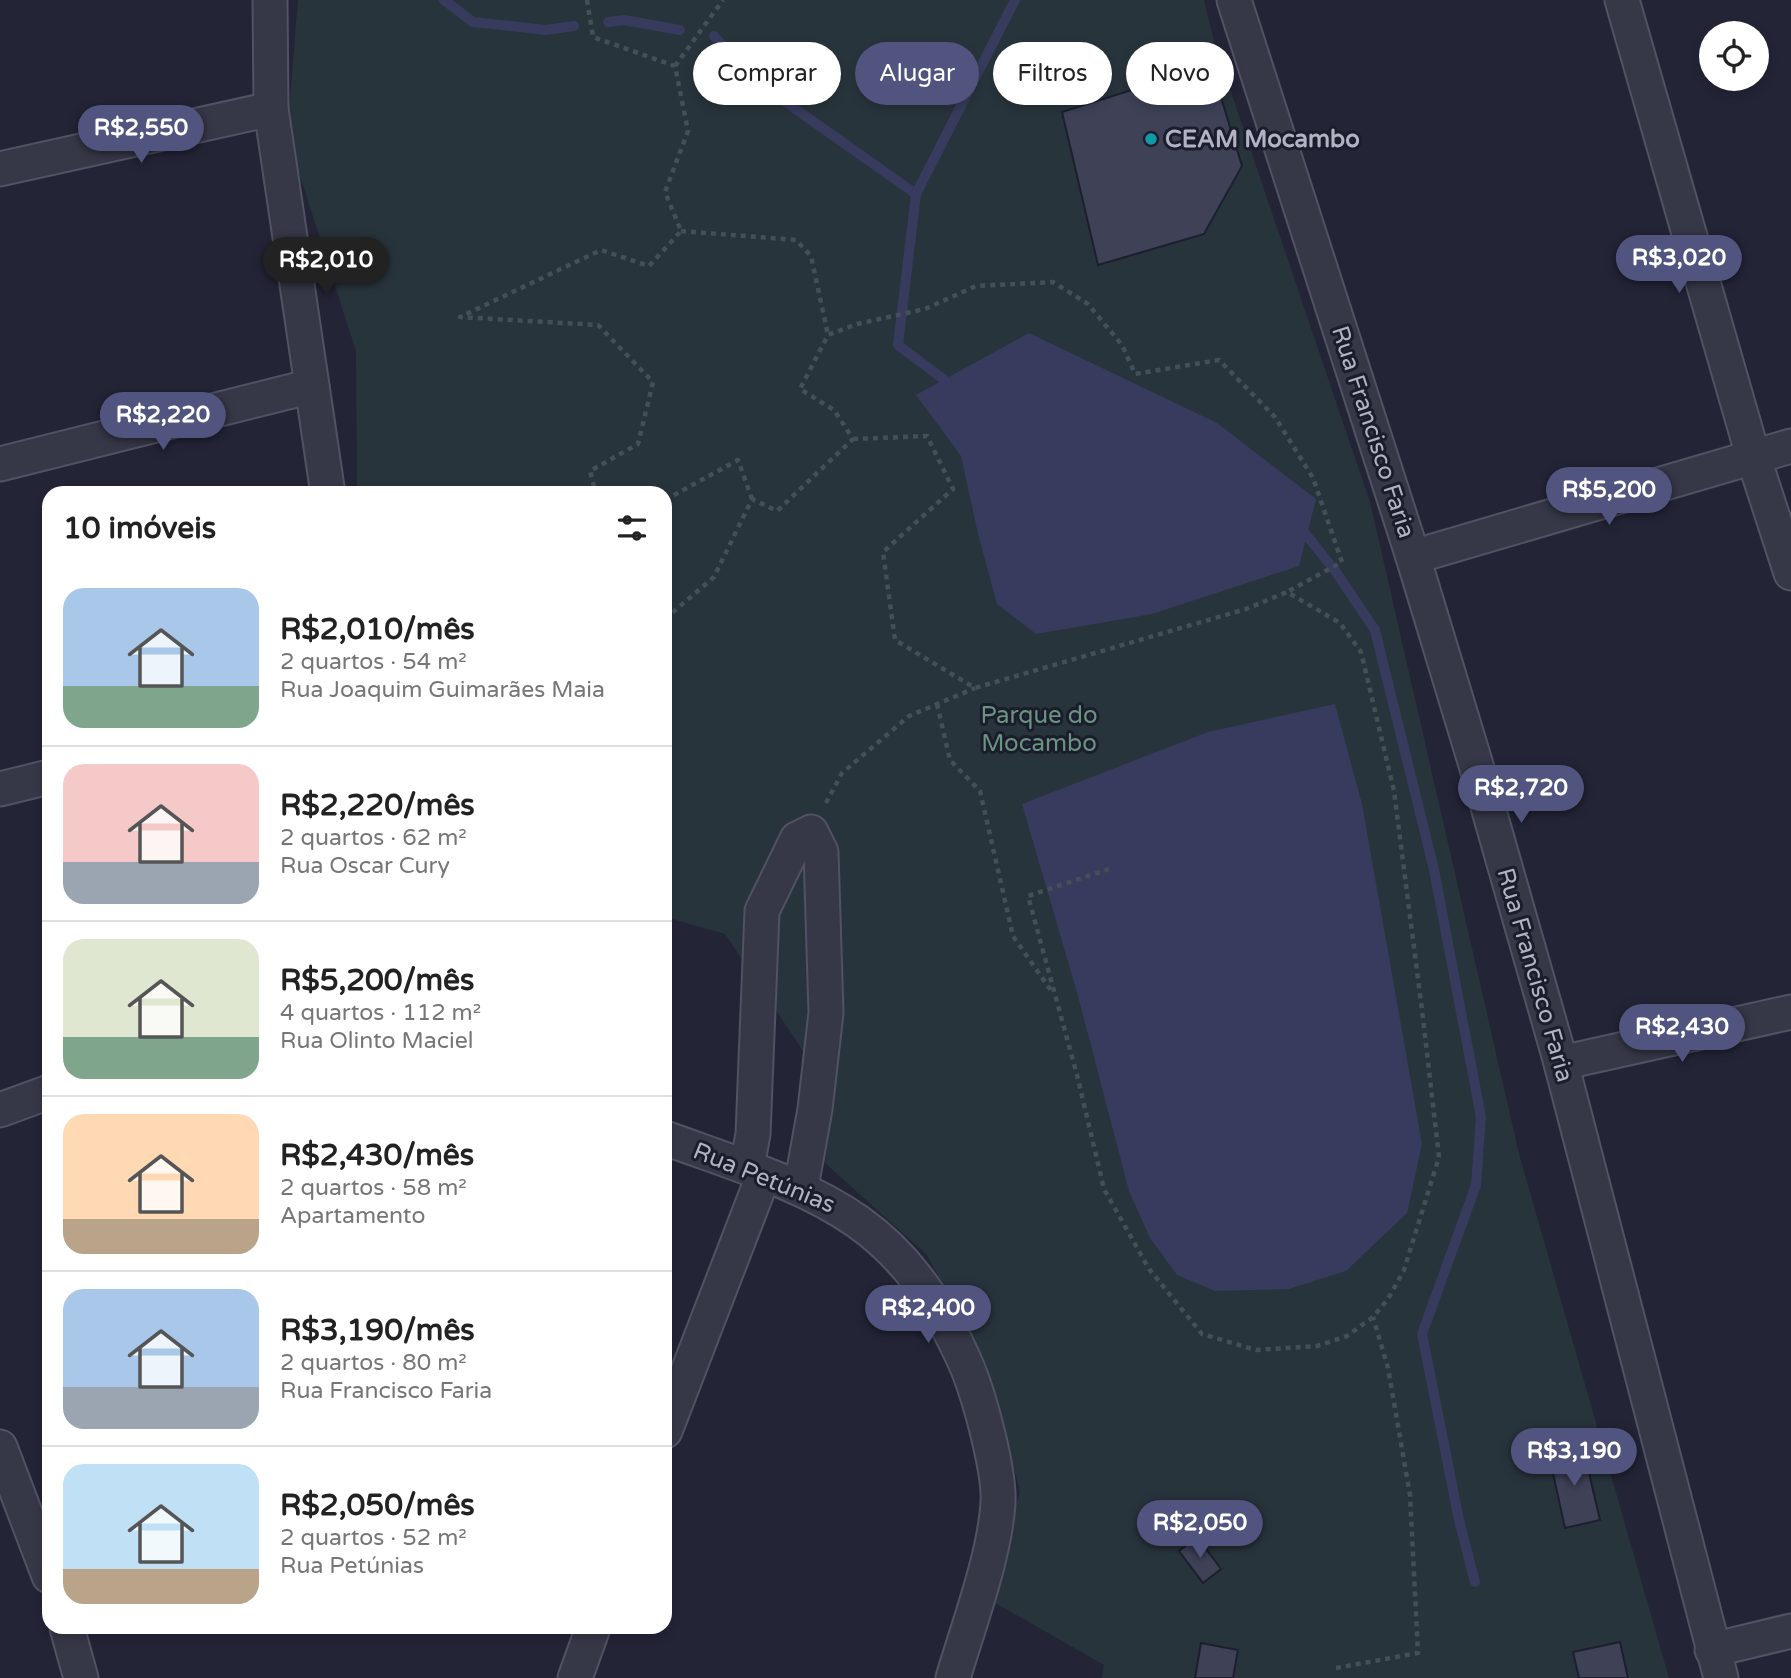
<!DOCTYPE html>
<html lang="pt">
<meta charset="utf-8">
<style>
body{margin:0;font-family:"Varela Round",sans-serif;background:#f2f2f2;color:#222;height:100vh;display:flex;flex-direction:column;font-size:26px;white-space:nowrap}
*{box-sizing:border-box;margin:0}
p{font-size:23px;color:#767676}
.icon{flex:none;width:38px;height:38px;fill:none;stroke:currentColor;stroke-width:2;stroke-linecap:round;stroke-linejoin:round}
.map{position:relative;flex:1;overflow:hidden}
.panel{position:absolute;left:42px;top:486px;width:630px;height:1148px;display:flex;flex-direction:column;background:#fff;border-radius:21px;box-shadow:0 4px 10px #0003}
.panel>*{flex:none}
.hud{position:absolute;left:693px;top:42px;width:665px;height:63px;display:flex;gap:14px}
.controls{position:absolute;left:1699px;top:21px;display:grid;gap:14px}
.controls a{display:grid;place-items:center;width:70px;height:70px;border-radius:50%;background:#fff;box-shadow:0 4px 10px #0003;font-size:35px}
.price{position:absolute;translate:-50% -60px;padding:0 16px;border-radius:24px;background:#51547f;color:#fff;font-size:23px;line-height:46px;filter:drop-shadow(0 2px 4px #0008)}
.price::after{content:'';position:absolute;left:50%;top:42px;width:21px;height:16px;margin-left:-10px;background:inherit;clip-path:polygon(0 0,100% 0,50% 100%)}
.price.current{background:#222;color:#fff}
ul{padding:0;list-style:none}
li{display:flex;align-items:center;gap:21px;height:175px;padding:0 21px}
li+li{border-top:2px solid #e0e0e0}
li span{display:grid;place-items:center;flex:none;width:196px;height:140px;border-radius:21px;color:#555}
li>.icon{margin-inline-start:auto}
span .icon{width:84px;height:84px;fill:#fffc;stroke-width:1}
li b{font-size:30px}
h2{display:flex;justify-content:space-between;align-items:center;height:84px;padding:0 21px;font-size:30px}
.pill{padding:0 24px;border-radius:32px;background:#fff;box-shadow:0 4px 10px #0003;font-size:24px;line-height:63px}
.pill.current{background:#51547f;color:#fff}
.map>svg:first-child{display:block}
</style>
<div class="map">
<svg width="1791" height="1678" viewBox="0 0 1791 1678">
<rect width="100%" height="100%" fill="#232537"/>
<polygon fill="#28343c" points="298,0 1204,0 1214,42 1370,502 1519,1154 1669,1678 1102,1678 1104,1665 990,1600 1020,1491 986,1363 927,1255 823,1161 819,1075 725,934 665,917 665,494 357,493 356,351 287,135"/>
<g fill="#373b5d">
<polygon points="1029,333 1217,423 1316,499 1299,566 1152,614 1036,634 997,604 978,534 961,456 916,395"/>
<polygon points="1335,704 1362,804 1422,1144 1407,1213 1346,1271 1289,1289 1215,1291 1177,1275 1150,1238 1129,1191 1078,996 1022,804 1208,732"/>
</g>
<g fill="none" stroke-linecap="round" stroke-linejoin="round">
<g stroke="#373b5d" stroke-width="10">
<polyline points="444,0 473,22 546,30 574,26"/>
<polyline points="608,22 624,20 680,30"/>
<polyline points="714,36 750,77 916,194"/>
<polyline points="954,387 898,345 916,194 1015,0"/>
<polyline points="1300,527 1336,572 1375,630 1434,870 1481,1117 1476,1185 1422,1334 1459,1520 1475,1582"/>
</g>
</g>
<g fill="#3f4257" stroke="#1d1f2f" stroke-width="2">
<polygon points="1211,65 1242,166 1204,234 1098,265 1062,112"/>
<polygon points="1583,1447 1600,1520 1565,1528 1549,1455"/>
<polygon points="1197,1537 1221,1569 1203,1583 1179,1551"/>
<polygon points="1620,1642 1628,1678 1579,1678 1573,1652"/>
<polygon points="1201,1643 1238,1650 1233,1678 1195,1678"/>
</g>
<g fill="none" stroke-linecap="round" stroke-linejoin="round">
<g stroke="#515263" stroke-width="37">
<g id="minor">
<polyline points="270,0 271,109 328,494"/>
<polyline points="1234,0 1413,557 1476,765 1561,1063 1721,1678"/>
<polyline points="1622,0 1753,456 1791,573"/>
<polyline points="0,169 271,109"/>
<polyline points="0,464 312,386"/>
<polyline points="1413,557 1791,446"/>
<polyline points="0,789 49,777"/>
<polyline points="1561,1063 1791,1012"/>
<polyline points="0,1110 49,1092"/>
<path d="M665,1138C815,1192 900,1211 968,1369C980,1399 1000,1472 998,1503C995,1555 968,1627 953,1678"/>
<polyline points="747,1167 753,1134 762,911 797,839 811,832 821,852 826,1013 815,1109 801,1187"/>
<polyline points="665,1431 764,1174"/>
<polyline points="0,1447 49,1576"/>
<polyline points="67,1628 81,1678"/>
<polyline points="1712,1650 1791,1631"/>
<polyline points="575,1678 593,1628"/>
</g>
</g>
<g stroke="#444f58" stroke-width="4.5" stroke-dasharray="5 5" stroke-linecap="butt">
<polyline points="587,0 593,37 675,66 688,131 665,192 681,231 649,266 601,250 460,317 598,325 653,382 638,444 590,471 596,494"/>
<polyline points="675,66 723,0"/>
<polyline points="681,231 796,240 811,256 828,335"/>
<polyline points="853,439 927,436 953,489 883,552 895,640 975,688 1246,609 1287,592 1340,623 1361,652 1394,791 1422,1010 1439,1157 1404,1270 1388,1299 1373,1317 1347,1336 1317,1346 1256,1350 1202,1334 1149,1269 1104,1189 1077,1075 1028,896 1109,869"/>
<polyline points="665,500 738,460 752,499"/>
<polyline points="665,619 714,577 752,499 777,511 853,439 834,410 800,389 828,335 857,324 925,309 976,286 1053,282 1088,304 1122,345 1135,374 1219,360 1275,417 1313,478 1342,562 1287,592"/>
<polyline points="937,704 950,760 980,791 1013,936 1052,992"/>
<polyline points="826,803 842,773 909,716 975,688"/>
<polyline points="1336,1668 1418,1653 1410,1495 1388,1368 1373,1317"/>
</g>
<use href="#minor" stroke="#363848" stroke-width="33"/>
</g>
<circle fill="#0f9aa8" stroke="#1b1d2d" stroke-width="2.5" cx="1151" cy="139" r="7"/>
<g text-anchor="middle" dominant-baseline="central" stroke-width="6" stroke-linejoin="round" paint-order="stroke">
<g font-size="24" font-weight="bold" fill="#b1b2c4" stroke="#1b1d2d" text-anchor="start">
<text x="1165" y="139">CEAM Mocambo</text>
</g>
<g font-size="24" fill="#b1b2c4" stroke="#1b1d2d">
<text transform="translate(1373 432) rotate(72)">Rua Francisco Faria</text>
<text transform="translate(1535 975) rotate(74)">Rua Francisco Faria</text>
<text transform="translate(764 1178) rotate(22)">Rua Petúnias</text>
</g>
<g font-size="24" fill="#6a9380" stroke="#1b1d2d">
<text x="1039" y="715">Parque do<tspan x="1039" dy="28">Mocambo</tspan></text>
</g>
</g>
</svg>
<div class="controls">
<a><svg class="icon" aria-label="locate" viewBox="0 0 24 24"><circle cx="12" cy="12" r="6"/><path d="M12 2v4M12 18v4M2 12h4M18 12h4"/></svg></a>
</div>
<b class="price" style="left:141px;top:165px">R$2,550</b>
<b class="price" style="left:1679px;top:295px">R$3,020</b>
<b class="price current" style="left:326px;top:297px">R$2,010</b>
<b class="price" style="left:163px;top:452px">R$2,220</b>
<b class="price" style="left:1609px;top:527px">R$5,200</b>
<b class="price" style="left:1521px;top:825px">R$2,720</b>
<b class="price" style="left:1682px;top:1064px">R$2,430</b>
<b class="price" style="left:928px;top:1345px">R$2,400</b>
<b class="price" style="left:1574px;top:1488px">R$3,190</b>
<b class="price" style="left:1200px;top:1560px">R$2,050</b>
<div class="hud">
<a class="pill">Comprar</a>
<a class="pill current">Alugar</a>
<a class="pill">Filtros</a>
<a class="pill">Novo</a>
</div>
<section class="panel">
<h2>10 imóveis<svg class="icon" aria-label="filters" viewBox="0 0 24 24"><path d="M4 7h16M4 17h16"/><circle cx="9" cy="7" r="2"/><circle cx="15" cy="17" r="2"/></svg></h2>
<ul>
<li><span style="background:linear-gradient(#a9c7e8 70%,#7fa58c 0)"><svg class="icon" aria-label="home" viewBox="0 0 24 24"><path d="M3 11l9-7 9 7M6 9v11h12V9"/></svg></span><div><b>R$2,010/mês</b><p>2 quartos · 54 m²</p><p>Rua Joaquim Guimarães Maia</p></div></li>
<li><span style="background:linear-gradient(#f6c9c9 70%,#9aa5b1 0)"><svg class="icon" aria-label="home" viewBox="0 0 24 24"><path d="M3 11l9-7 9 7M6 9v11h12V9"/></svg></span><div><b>R$2,220/mês</b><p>2 quartos · 62 m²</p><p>Rua Oscar Cury</p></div></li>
<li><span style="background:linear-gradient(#dfe7d0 70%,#7fa58c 0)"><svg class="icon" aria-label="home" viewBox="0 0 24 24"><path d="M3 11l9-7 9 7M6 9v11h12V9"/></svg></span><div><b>R$5,200/mês</b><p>4 quartos · 112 m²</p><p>Rua Olinto Maciel</p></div></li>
<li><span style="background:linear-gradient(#ffd9b3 75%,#b9a48a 0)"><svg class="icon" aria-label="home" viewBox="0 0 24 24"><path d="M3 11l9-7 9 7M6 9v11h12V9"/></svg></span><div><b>R$2,430/mês</b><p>2 quartos · 58 m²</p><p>Apartamento</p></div></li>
<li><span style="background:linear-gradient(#a9c7e8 70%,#9aa5b1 0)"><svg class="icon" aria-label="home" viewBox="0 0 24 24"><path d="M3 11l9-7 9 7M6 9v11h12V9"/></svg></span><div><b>R$3,190/mês</b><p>2 quartos · 80 m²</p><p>Rua Francisco Faria</p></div></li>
<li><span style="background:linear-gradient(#bfe0f5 75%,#b9a48a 0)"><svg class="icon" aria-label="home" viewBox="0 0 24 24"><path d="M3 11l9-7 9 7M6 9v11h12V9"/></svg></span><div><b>R$2,050/mês</b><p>2 quartos · 52 m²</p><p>Rua Petúnias</p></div></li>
</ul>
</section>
</div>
